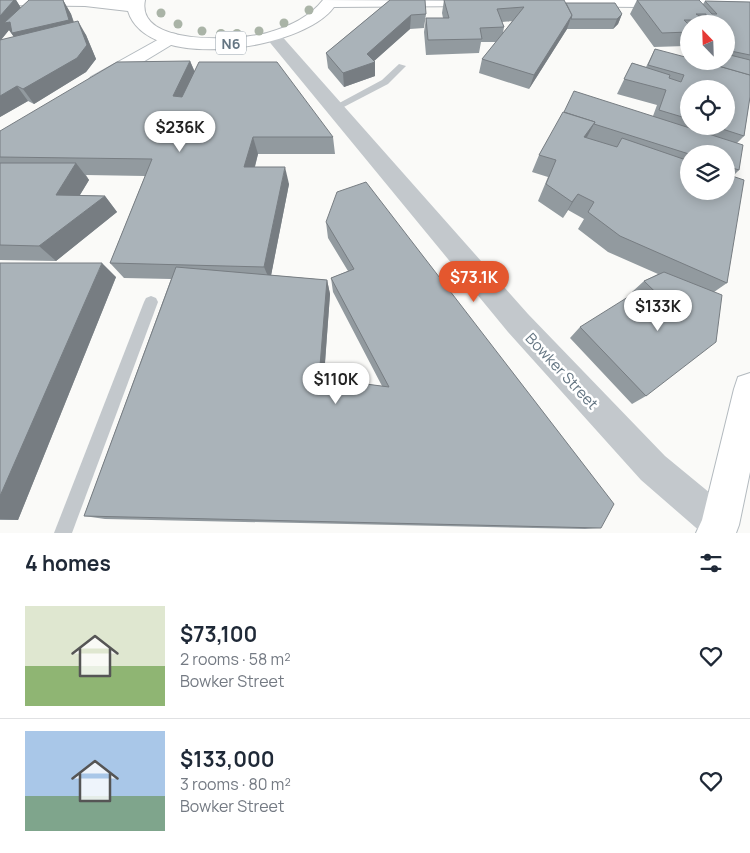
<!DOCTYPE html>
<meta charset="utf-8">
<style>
body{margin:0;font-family:Manrope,sans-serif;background:#f2f2f3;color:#1f2937;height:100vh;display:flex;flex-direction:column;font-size:19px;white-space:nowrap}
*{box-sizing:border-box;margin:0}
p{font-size:16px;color:#747a83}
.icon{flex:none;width:28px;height:28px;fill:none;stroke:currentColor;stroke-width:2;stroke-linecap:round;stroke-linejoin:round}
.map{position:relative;height:533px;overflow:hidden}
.drawer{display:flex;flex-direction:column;background:#fff;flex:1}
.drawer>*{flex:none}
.needle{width:32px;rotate:337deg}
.tools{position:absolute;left:680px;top:15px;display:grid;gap:10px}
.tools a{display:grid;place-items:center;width:55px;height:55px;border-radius:50%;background:#fff;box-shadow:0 2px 12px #0003;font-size:25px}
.price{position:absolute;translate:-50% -42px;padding:0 11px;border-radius:18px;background:#fff;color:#222;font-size:16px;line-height:32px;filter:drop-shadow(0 1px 2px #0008)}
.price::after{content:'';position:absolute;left:50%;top:30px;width:15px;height:11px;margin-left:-8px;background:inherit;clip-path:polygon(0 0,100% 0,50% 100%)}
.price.active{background:#e4572e;color:#fff}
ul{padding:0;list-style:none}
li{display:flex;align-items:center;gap:15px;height:125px;padding:0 25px}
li+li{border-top:1px solid #e0e1e3}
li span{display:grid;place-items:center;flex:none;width:140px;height:100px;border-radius:0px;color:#555}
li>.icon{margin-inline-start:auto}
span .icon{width:60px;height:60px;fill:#fffc;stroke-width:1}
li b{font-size:21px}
h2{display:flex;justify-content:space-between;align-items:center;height:60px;padding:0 25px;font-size:21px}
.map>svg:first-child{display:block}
</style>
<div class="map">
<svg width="750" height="533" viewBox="0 0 750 533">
<rect width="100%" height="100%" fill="#fafaf8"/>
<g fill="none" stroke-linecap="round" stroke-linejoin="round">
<g stroke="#b3babf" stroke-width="2">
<g id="secondary">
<polygon points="170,33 176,34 179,38 176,42 105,85 91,85 88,81 91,77"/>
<polygon points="750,373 750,472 739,525 736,533 696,533 702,520 734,389 738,377"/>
</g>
</g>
<g stroke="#b4b9bd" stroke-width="2">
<g id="highway">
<path d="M0,0H145C135,48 241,40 267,33C288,27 310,17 323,0L489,1L481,6L334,7C302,51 147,73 128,11L85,6L0,5Z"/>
<polygon points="520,0 750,0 750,8 527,6 521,4"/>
</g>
</g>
<g fill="#c3c8cc" fill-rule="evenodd">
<polygon points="399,64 406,66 388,84 338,110 335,111 330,108 382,80"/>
<polygon points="151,296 156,298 158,302 72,533 54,533 144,302 146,298"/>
</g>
<polygon fill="#c3c8cc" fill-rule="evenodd" points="273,31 279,33 528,314 665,456 733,512 738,525 734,533 702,533 641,480 508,332 267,39 265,36 267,33"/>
<use href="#secondary" fill="#fff" fill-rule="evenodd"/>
<use href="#highway" fill="#fff" fill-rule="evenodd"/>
</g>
<g fill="#aab4a7">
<circle cx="309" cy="10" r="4.5"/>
<circle cx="161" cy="13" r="4.5"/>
<circle cx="284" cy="23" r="4.5"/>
<circle cx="178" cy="24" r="4.5"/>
<circle cx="202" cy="31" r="4.5"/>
<circle cx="259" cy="31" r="4.5"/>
<circle cx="221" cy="34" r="5"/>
<circle cx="237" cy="34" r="5"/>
</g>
<g fill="#929a9f" fill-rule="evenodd">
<path d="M0,0H16L21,8L63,0L71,14L74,22L86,35L96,59L86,72L34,104L28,101L0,117ZM9,30L14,37L1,40Z"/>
<polygon points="390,0 426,14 424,28 410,29 374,61 375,76 344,87 328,68 326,53"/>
<path d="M444,0L566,3L622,14L618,24L613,29H567L529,89L479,73L482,59L496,42H481L479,53L426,55L424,32L426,18H443L442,13ZM512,21L503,33L504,27L502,22Z"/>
<path d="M637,0L703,4L705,1L750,2V97L744,136L737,143L739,170L733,176L727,283L714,292L646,396L632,404L570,338L580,327L653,322L659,320L632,292L644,281L658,274L608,252L578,229L584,219L568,210L563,218L538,201L548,177L532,172L539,155L564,112L653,116L657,105L617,94L632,63L646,67L655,49L689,61H726V24H689V42L686,46L654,47L630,14ZM689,89L726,126H689ZM689,154H726V191H689Z"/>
<polygon points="190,61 195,72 333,137 335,154 258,154 255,167 289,184 271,275 327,280 330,294 324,378 382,386 333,292 331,278 348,271 328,238 326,222 601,528 585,529 105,519 84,516 171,279 124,278 110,263 145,176 86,175 89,180 80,195 105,196 117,212 56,261 0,260 0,157"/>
<polygon points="0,263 116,277 18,520 0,520"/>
</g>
<g fill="#777d82">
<polygon points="14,0 16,0 24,13 63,0 71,14 77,34 14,37 9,30 0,41 0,16"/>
<polygon points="622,14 618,24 613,29 617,19"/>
<polygon points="411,15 410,29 373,62 375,62 375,76 344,87 343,73"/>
<polygon points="572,15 567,29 529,89 534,75"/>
<polygon points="78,21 86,35 96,59 86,72 34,104 23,89"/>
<polygon points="190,61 197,78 181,113 173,96"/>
<polygon points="17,86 28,101 0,117 0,96"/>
<polygon points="595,122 586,139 584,137"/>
<polygon points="253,137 258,154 250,184 244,167"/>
<polygon points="76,163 89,180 70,211 56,195"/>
<polygon points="285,167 289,184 270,281 264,267"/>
<polygon points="578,194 563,218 572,202"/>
<polygon points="105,196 117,212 56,261 39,246"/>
<polygon points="102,263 116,277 18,520 0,519 0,496"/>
<polygon points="327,280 330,294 323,388 319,378"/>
</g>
<g fill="#aab3b9" stroke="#777d82" fill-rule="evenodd">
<polygon points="0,0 14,0 0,16"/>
<polygon points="29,0 63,0 69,20 12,33 10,22 4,23"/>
<polygon points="390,0 425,0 426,14 411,15 367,54 375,62 343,73 326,53"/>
<polygon points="444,0 564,0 572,15 534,75 482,59 524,7 497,9 504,27 480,28 482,39 428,40 426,18 449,18"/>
<path d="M637,0H699L712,14H717L705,1L750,2V55L726,50V24H705L706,20H684L689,25V32L662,33ZM696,14H706V20Z"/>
<polygon points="566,3 615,3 622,14 617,19 571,19 572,15"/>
<polygon points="78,21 87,45 77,58 23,89 17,86 0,96 0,40"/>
<polygon points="655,49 689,58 689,61 701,61 750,75 750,97 744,136 713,126 726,126 726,89 689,89 689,119 659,110 666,90 624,79 632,63 670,75 669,78 681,82 684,75 648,65"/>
<polygon points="726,54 750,60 750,75 701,61 726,61"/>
<polygon points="190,61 173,96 182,97 199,62 277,62 333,137 253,137 244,167 285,167 264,267 110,263 152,159 0,157 0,131 117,62"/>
<polygon points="574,91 743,145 739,170 726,166 726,154 689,154 594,124 595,122 564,112"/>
<polygon points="563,112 595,122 584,137 617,147 622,138 689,161 689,191 726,191 726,174 744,180 727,283 620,236 588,212 594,202 578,194 572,202 546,184 556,160 539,155"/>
<polygon points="0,163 76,163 56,195 105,196 39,246 0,245"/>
<polygon points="366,182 614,504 601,528 84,516 176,267 327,280 319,378 389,387 331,278 354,269 326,222 337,192"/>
<polygon points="0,263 102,263 0,496"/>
<polygon points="664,272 722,295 716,342 646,396 580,327 628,297 653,322 677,313 644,281"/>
</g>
<g text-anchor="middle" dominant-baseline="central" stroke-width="5" stroke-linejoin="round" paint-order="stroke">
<rect fill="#fff" stroke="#939fa8" stroke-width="1" x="216" y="31.5" width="30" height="23" rx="4"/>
<g font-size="14" font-weight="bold" fill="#657683">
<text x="231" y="43">N6</text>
</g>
<g font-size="15" fill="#657683" stroke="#fff">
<text transform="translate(562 371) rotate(47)">Bowker Street</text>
</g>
</g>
</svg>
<div class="tools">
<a><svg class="needle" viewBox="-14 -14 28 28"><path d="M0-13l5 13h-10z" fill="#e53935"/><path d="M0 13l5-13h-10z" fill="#747a83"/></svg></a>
<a><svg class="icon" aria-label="locate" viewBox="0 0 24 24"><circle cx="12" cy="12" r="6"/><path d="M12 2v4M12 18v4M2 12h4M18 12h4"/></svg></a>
<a><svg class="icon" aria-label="layers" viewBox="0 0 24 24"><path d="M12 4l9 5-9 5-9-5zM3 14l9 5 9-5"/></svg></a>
</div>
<b class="price" style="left:180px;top:153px">$236K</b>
<b class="price active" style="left:474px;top:303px">$73.1K</b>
<b class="price" style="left:658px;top:332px">$133K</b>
<b class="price" style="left:336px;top:405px">$110K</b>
</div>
<section class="drawer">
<h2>4 homes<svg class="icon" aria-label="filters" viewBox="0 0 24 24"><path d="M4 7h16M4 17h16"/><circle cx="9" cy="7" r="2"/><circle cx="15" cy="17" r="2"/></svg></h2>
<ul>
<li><span style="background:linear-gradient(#dfe7d0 60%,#8fb573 0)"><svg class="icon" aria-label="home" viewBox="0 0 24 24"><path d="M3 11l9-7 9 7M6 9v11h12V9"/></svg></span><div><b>$73,100</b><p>2 rooms · 58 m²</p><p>Bowker Street</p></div><svg class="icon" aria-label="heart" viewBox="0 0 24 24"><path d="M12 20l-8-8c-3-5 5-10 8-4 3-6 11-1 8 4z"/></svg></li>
<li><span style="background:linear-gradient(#a9c7e8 65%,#7fa58c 0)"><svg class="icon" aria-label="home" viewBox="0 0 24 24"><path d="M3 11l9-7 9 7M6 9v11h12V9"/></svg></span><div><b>$133,000</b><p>3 rooms · 80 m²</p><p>Bowker Street</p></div><svg class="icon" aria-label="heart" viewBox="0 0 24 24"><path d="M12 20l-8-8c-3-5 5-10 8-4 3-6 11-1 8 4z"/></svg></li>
</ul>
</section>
